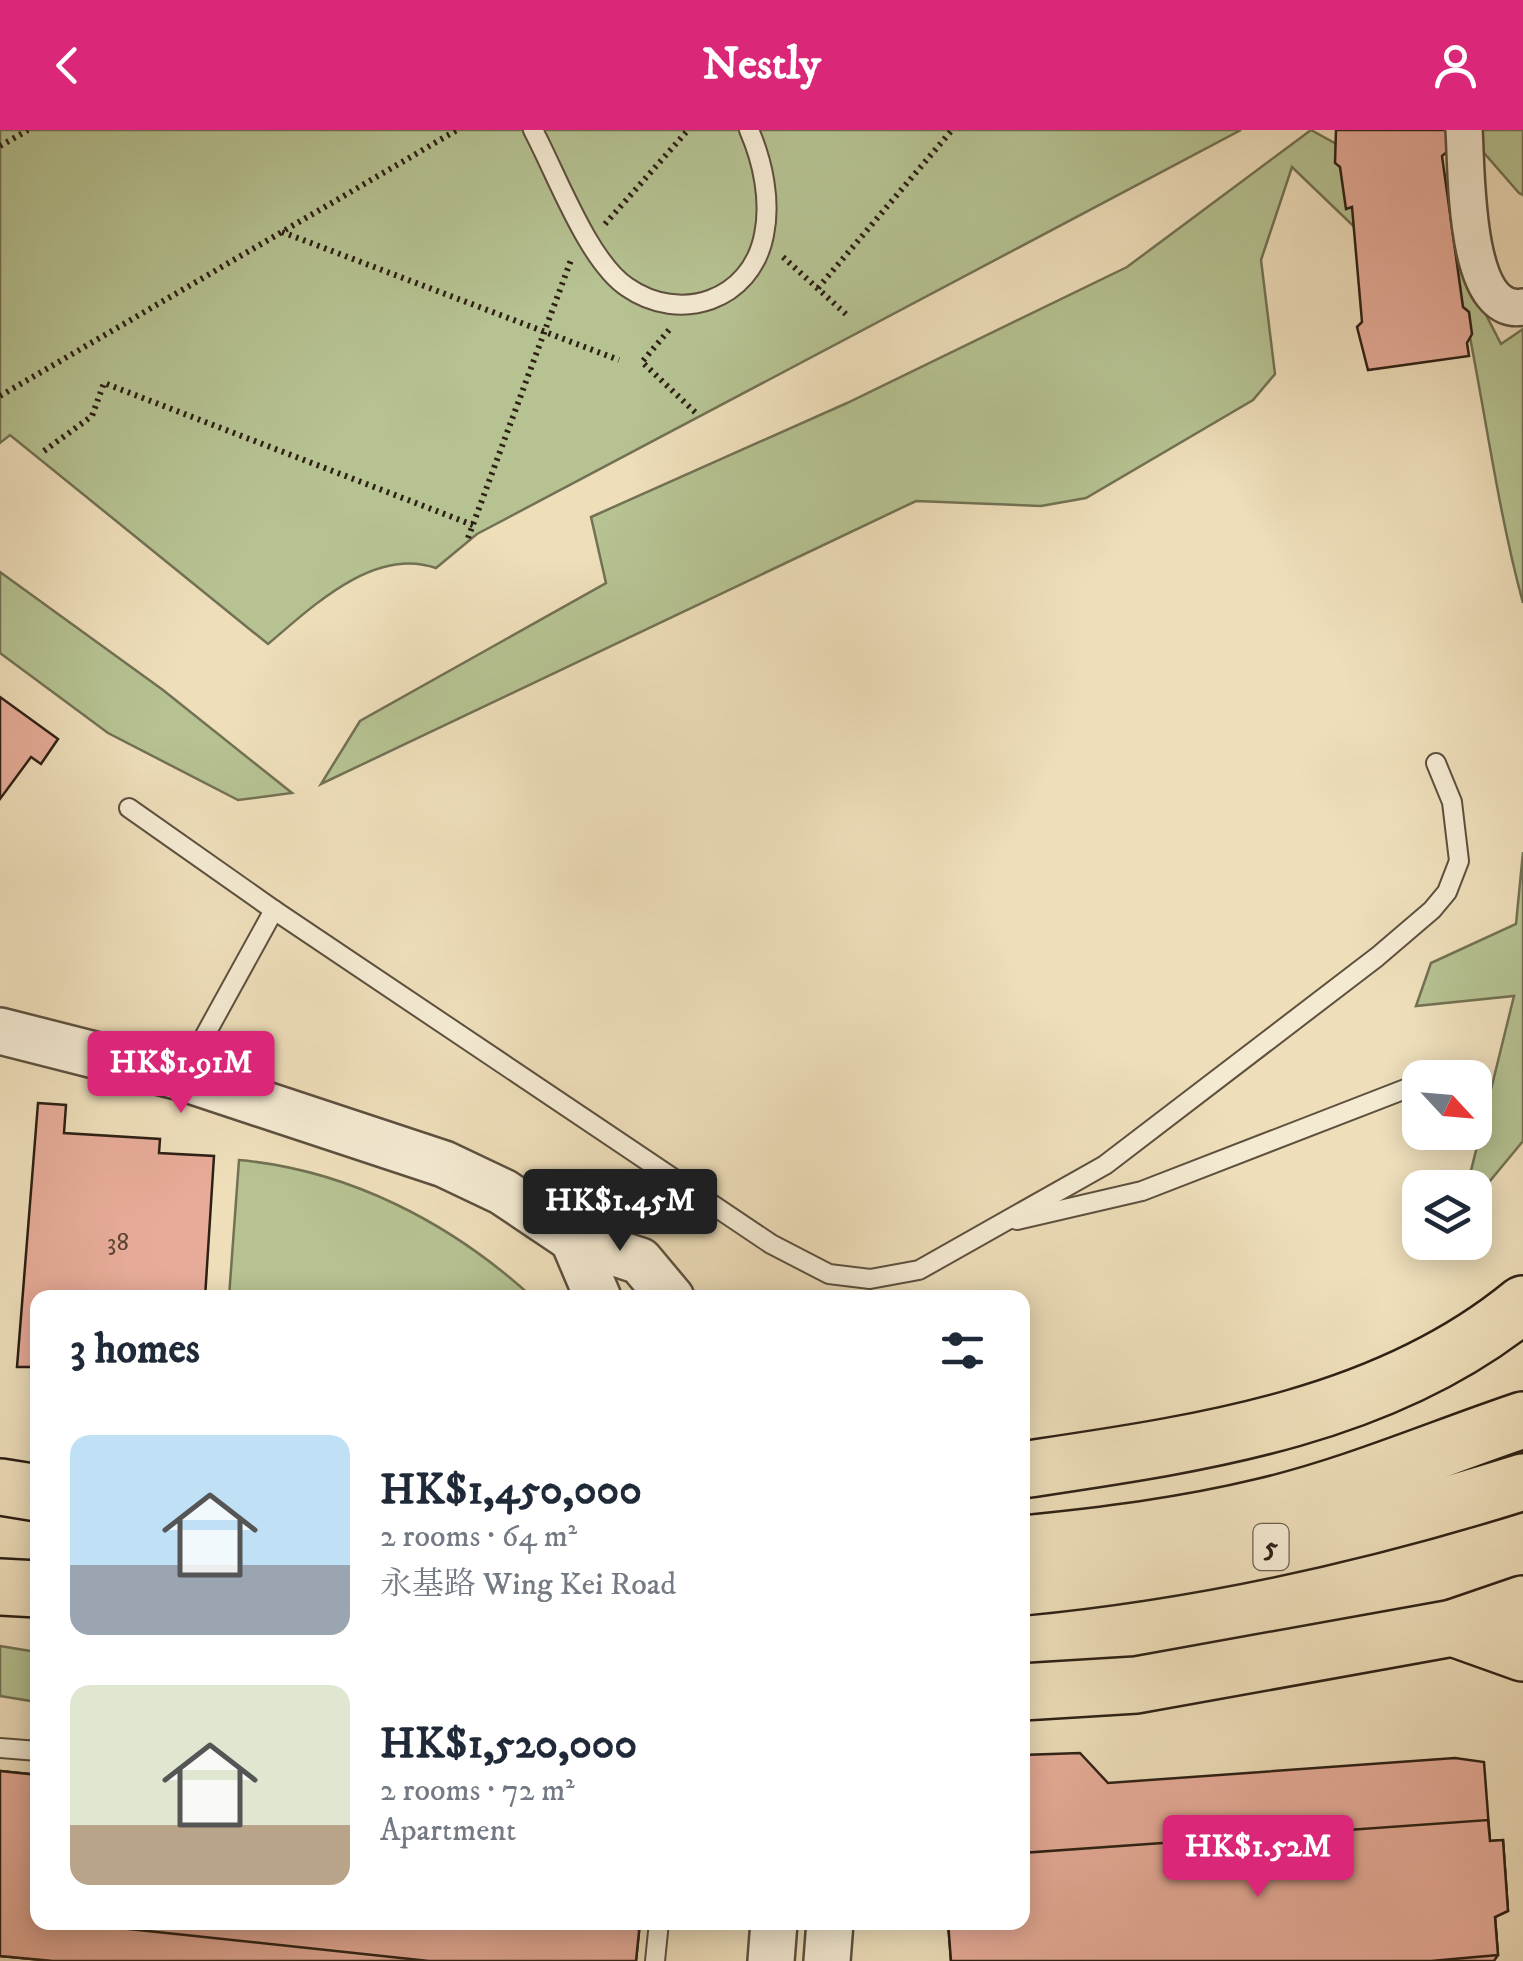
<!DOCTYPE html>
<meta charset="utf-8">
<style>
body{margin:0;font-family:"IM FELL DW Pica","Noto Serif TC",serif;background:#f6f6f7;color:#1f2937;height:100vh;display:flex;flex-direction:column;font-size:38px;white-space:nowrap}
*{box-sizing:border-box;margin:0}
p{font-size:32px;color:#747a83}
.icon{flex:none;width:55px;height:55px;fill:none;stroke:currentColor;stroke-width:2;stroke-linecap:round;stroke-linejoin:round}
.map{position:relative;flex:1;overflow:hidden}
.panel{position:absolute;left:30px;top:1160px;width:1000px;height:640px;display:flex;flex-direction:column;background:#fff;border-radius:20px;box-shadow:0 5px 25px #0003}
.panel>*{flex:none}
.needle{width:65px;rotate:116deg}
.fabs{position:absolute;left:1402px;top:930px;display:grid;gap:20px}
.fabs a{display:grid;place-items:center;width:90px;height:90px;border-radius:20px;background:#fff;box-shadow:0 5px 25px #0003;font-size:50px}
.price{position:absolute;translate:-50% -85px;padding:0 22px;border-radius:10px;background:#db2777;color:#fff;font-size:32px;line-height:65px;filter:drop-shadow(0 2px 5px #0008)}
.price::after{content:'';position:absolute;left:50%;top:60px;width:30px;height:22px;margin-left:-15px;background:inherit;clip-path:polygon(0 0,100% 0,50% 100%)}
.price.on{background:#222;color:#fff}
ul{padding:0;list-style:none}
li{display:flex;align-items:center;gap:30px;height:250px;padding:0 40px}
li span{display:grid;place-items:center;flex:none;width:280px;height:200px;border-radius:20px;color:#555}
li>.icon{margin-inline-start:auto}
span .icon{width:120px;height:120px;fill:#fffc;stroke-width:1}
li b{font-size:42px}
h2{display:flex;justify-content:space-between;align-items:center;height:120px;padding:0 40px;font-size:42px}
header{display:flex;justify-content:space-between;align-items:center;height:130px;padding:0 40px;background:#db2777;color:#fff;font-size:45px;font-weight:700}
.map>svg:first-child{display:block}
</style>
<header><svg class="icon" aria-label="back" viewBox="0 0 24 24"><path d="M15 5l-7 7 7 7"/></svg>Nestly<svg class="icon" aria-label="person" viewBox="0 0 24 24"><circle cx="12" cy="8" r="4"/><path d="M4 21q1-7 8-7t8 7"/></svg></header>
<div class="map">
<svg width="1523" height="1831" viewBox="0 0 1523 1831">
<rect width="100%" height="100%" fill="#eedeba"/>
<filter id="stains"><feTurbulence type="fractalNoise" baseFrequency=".002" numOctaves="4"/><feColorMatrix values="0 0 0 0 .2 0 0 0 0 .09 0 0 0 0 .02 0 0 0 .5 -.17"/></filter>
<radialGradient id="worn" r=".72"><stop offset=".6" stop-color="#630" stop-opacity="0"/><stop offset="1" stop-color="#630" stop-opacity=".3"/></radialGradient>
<g fill="#b6c292" stroke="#727153" stroke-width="2.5">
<path d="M0,0H1241L477,404L436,438C374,416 312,477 268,514L10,305L0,313Z"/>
<path d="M1311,0L1423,62L1501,214L1523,199V473C1497,377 1485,279 1465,182L1369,111L1292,37L1261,130L1275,244L1253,270L1086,368L1041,376L916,371L321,654L360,591L606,453L591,387L847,273L1127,137Z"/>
<polygon points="1464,0 1523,0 1523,65 1519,63"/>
<polygon points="0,442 163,560 292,663 238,670 108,603 0,523"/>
<polygon points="1523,722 1523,1011 1475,1069 1475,1058 1467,1057 1514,866 1416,876 1431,833 1516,794"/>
<path d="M239,1030C349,1040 451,1093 532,1167H229Z"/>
<polygon points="0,1516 37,1522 37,1572 0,1566"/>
</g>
<g fill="#e7ac99" stroke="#2d2014" stroke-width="2.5">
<polygon points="1336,0 1446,0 1448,21 1442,26 1463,177 1469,182 1472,204 1467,213 1469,226 1368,240 1357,197 1362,192 1352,77 1346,79 1340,37 1335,33"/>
<polygon points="0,567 58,609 41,634 31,627 0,669"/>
<polygon points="38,973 66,975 64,1003 160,1009 159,1023 214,1026 205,1168 38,1168 38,1237 17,1237"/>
<polygon points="1080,1623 1108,1653 1455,1628 1484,1632 1490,1711 1503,1710 1508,1781 1495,1787 1498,1825 1494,1831 951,1831 948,1792 1022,1792 1022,1625"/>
<polygon points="0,1641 38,1645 38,1792 46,1792 42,1830 0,1826"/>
<polygon points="0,1641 38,1645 38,1792 640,1792 636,1831 53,1831 0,1826"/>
<polygon points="1488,1690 1490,1711 1503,1710 1508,1781 1495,1787 1498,1825 1431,1831 951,1831 948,1792 1022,1792 1022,1723"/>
<polygon points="63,1792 640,1792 636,1831 429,1831"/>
</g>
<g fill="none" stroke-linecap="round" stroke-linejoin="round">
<g stroke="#5d503e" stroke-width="22">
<g id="service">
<path d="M533,0C556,43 588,131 627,157C680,194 751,171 764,105C771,71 763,32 749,0"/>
<polyline points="129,678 274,780 771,1114 829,1144 870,1149 919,1140 1105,1035 1377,827 1432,780 1447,762 1459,731 1452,672 1436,633"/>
<polyline points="182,947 274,780"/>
<polyline points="1017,1090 1142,1061 1408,958"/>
<polyline points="0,1618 38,1621"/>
<polyline points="655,1831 659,1792"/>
</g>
</g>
<g stroke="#5d503e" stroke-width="40">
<path id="minor" d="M1464,0C1467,39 1463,188 1523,177"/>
</g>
<g stroke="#5d503e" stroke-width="50">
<g id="tertiary">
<polyline points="0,901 181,947 444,1034 503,1062 573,1109 640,1131 671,1168"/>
<polyline points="573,1109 598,1168"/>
<polyline points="771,1831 774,1792"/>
<polyline points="827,1831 830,1792"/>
</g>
</g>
<g stroke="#2d2014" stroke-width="60">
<g id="motorway">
<path d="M1022,1340C1196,1314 1383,1289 1523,1174"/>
<polyline points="0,1357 38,1363"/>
<path d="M1022,1414C1103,1406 1185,1396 1263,1377C1352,1356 1437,1319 1523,1290"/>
<polyline points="0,1457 38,1459"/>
<path d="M1022,1457C1191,1441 1361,1403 1523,1352"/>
<polyline points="1453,1498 1523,1523"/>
<polyline points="1022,1562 1136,1555 1453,1498 1523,1474"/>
</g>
</g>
<g stroke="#2d2014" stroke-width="6" stroke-dasharray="2.5 5" stroke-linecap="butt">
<polyline points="0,16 28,0"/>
<polyline points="605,94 688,0"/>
<polyline points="282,102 619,230"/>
<polyline points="783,127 848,186"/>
<polyline points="818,158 952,0"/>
<polyline points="669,200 642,232 696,283"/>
<polyline points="0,266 457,0"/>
<polyline points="44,321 92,286 104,253 473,395"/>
<polyline points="468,408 571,130"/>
</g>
<use href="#service" stroke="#f4ead2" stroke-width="18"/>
<use href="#minor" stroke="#f4ead2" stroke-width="35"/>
<use href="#tertiary" stroke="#f4ead2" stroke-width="45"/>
<use href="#motorway" stroke="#eedeba" stroke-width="55"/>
</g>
<g text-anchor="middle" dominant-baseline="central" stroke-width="10" stroke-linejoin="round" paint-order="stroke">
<g font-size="25" fill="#5c4335">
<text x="118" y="1112">38</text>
</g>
<rect fill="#f4ead2" stroke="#695d4d" stroke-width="2.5" x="1253.5" y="1394" width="35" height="46" rx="8"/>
<g font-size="28" font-weight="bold" fill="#2d2014">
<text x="1271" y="1417">5</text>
</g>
</g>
<rect width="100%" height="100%" filter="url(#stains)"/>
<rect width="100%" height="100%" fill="url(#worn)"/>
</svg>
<div class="fabs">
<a><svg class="needle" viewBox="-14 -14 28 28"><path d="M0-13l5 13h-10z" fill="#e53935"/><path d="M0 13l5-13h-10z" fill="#747a83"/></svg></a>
<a><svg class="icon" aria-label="layers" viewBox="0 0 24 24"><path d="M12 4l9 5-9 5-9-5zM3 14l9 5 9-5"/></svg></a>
</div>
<b class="price" style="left:181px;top:986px">HK$1.91M</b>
<b class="price on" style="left:620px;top:1124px">HK$1.45M</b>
<b class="price" style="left:1258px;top:1770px">HK$1.52M</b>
<section class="panel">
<h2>3 homes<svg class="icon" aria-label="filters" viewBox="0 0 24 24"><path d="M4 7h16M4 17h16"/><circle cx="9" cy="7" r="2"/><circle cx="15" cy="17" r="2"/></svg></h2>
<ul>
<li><span style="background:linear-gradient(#bfe0f5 65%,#9aa5b1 0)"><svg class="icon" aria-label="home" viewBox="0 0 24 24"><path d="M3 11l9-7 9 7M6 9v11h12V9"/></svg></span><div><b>HK$1,450,000</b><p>2 rooms · 64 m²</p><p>永基路 Wing Kei Road</p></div></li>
<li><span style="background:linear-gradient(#dfe7d0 70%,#b9a48a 0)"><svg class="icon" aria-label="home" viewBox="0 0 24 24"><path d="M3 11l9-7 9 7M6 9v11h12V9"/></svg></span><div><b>HK$1,520,000</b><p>2 rooms · 72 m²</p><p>Apartment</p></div></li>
</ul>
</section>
</div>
